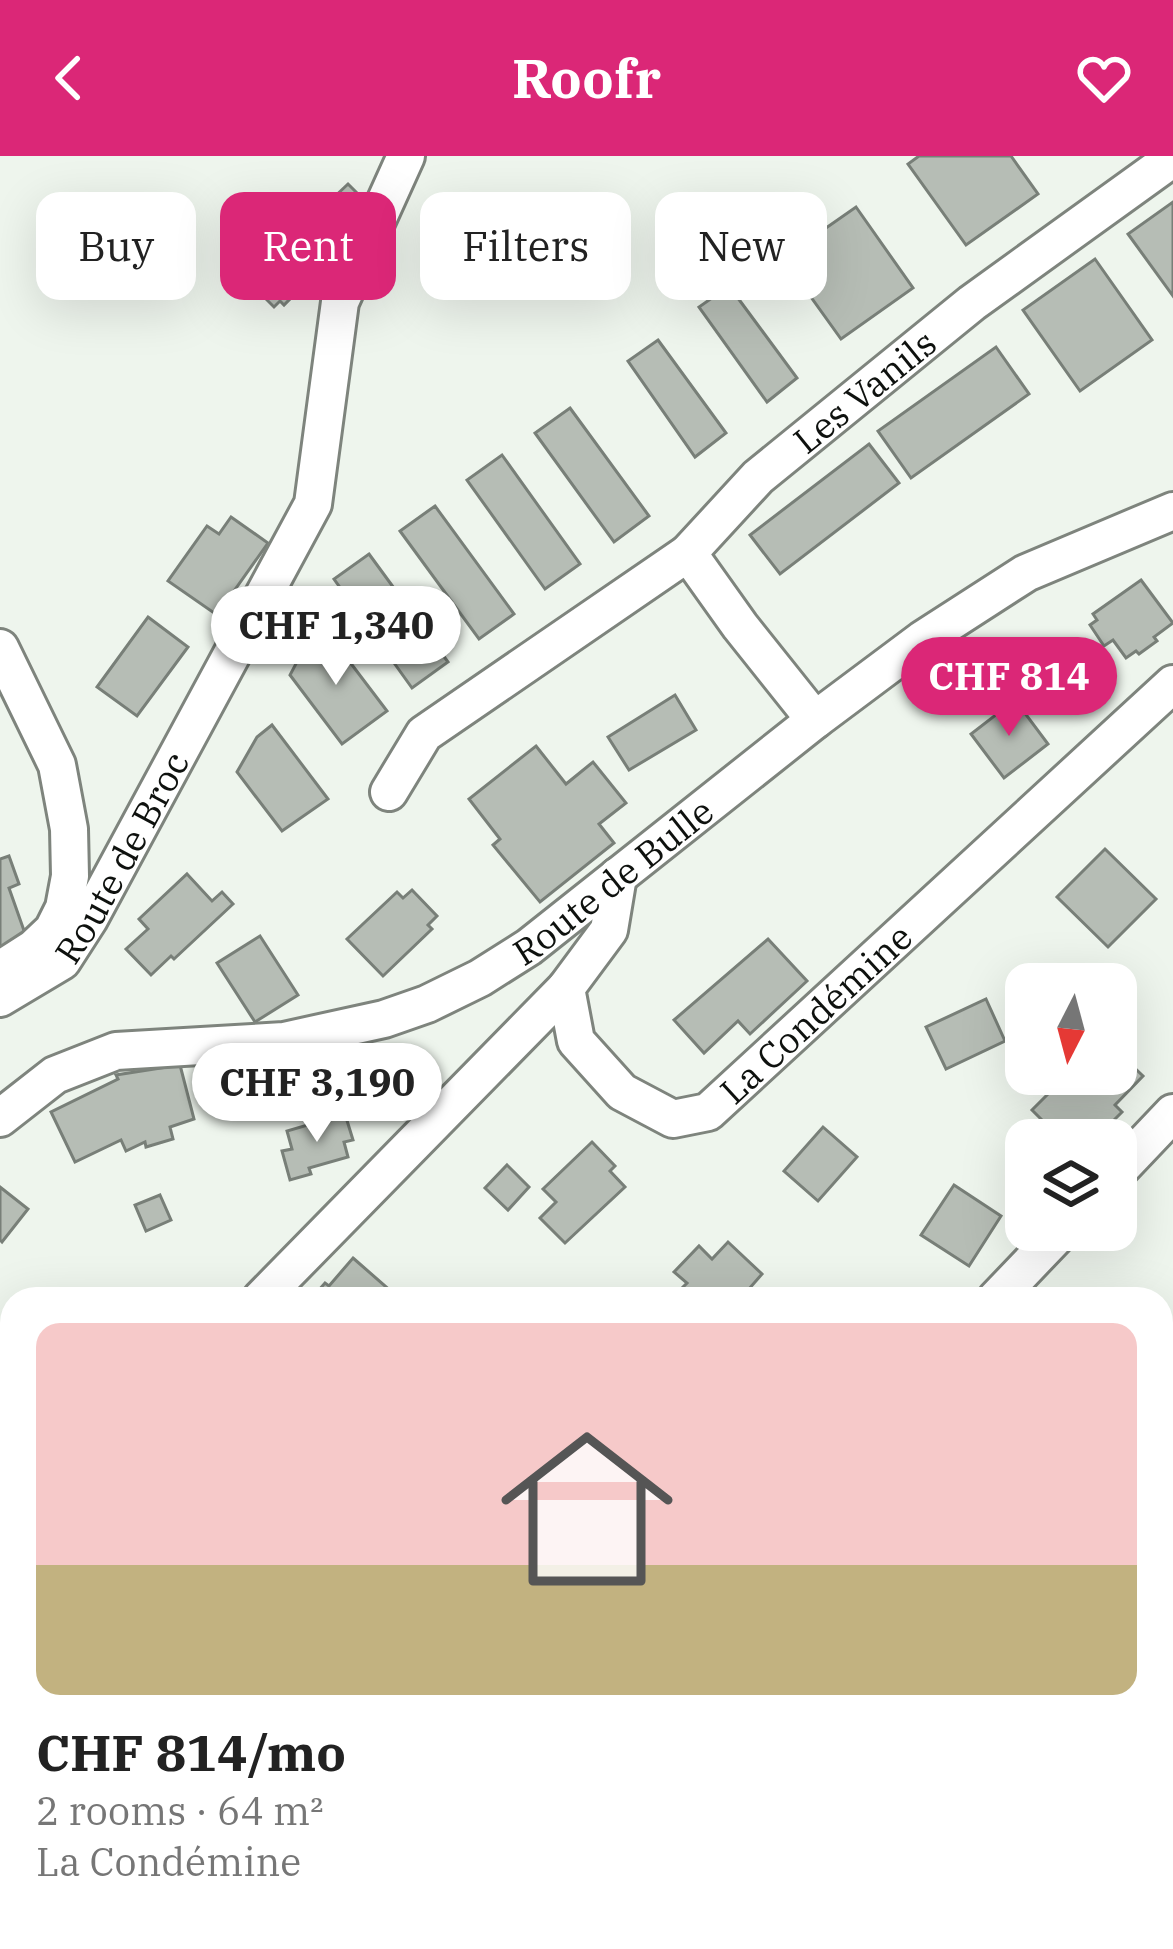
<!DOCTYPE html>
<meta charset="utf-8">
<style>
body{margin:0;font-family:"IBM Plex Serif",serif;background:#f2f2f2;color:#222;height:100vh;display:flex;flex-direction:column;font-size:45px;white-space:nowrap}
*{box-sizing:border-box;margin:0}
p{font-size:39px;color:#767676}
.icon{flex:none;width:66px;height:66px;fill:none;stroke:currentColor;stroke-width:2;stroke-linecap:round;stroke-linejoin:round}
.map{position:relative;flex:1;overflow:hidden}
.drawer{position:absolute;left:0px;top:1131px;width:1173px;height:663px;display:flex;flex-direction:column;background:#fff;border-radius:36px 36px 0 0;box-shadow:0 12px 48px #0002}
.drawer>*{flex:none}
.top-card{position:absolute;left:36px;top:36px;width:1101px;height:108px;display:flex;gap:24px}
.needle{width:78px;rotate:186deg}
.controls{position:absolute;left:1005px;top:807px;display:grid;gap:24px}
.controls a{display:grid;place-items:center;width:132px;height:132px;border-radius:24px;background:#fff;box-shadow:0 12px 48px #0002;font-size:60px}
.price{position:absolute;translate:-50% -102px;padding:0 27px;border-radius:42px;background:#fff;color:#222;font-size:39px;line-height:78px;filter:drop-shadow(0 3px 6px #0008)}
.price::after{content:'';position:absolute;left:50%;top:72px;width:36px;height:27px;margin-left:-18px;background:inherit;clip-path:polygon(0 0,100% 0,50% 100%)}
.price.current{background:#db2777;color:#fff}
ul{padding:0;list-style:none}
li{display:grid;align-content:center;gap:24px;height:636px;padding:0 36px}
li+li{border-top:3px solid #e0e0e0}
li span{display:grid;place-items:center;height:372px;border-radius:24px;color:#555}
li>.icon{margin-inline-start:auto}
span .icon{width:216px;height:216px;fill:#fffc;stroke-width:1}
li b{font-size:51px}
.tag{padding:0 42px;border-radius:24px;background:#fff;box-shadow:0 12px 48px #0002;font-size:42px;line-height:108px}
.tag.current{background:#db2777;color:#fff}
header{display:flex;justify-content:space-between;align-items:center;height:156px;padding:0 36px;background:#db2777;color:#fff;font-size:54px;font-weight:700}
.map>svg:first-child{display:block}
</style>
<header><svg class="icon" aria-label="back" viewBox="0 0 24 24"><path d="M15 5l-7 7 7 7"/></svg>Roofr<svg class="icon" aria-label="heart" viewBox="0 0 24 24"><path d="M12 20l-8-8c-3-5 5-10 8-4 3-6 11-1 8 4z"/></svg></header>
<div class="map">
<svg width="1173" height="1793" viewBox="0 0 1173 1793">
<rect width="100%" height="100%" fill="#eef5ed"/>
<g fill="#b6bdb5" stroke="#787f78" stroke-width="3">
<polygon points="919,0 1011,0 1038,38 966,89 908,8"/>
<polygon points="348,28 367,47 349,65 358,74 284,149 280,145 274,151 249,126 268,107 263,102 325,40 330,45"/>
<polygon points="1173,46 1173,140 1128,78"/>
<polygon points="856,51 913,132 841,183 783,102"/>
<polygon points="1095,103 1152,184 1080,235 1023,154"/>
<polygon points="729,130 797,222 767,246 699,151"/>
<polygon points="658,184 726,277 695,301 628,205"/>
<polygon points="996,191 1029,238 911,322 878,275"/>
<polygon points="570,252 649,360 614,386 535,277"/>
<polygon points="869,288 899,327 780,418 750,379"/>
<polygon points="502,299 580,408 545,433 467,324"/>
<polygon points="435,350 514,458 479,483 400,375"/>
<polygon points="231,361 268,387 217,459 168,425 207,370 219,378"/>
<polygon points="369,398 448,506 412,532 334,423"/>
<polygon points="1141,424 1173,467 1154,481 1157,485 1139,498 1136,495 1126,502 1113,484 1104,490 1090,469 1097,464 1093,458"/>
<polygon points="148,461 188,491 137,560 97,531"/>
<polygon points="324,472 387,555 342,588 290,519 309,483"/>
<polygon points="675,539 696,574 629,614 608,581"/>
<polygon points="1015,544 1048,588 1004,622 971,578"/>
<polygon points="272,569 328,643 282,675 237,616 257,581"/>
<polygon points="536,590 566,628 593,606 626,647 599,668 614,687 540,746 493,689 500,683 469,643"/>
<polygon points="1105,693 1156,743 1108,791 1057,741"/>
<polygon points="9,700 19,728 9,732 27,783 0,792 0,703"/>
<polygon points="187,718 212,745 222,736 233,748 174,803 171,800 151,819 126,793 148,773 139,763"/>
<polygon points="412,734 437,760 428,769 432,773 383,820 347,783 397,736 403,742"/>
<polygon points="260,780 298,839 255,866 217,807"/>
<polygon points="768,783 807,825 750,878 738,865 704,897 674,864"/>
<polygon points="986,843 1005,885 946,913 926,871"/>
<polygon points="1116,894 1143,920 1115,949 1122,956 1094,984 1071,984 1062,976 1058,980 1032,954 1068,918 1116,918"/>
<polygon points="180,909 194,963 170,971 173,983 146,991 145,986 126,995 121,984 75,1006 51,956 118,923 116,919"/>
<polygon points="345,958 353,984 344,986 348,1001 309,1012 311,1018 290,1024 282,995 292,993 287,975"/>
<polygon points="823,971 857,1001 818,1045 784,1015"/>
<polygon points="592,986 615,1010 610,1015 625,1031 565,1087 540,1062 556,1046 543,1033"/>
<polygon points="507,1009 529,1031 508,1054 485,1032"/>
<polygon points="954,1029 1001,1060 969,1110 921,1079"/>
<polygon points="0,1031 28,1053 2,1086 0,1084"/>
<polygon points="160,1039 171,1064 146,1075 135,1049"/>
<polygon points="728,1086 762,1118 748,1134 754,1143 671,1143 687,1127 674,1116 699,1090 712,1103"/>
<polygon points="353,1102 400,1143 311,1143 325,1127 329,1130"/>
<polygon points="1173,1398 1173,1483 1161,1480 1161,1445"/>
<polygon points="1173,1719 1173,1793 1114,1793 1110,1789 1116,1782 1161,1782 1161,1732"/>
<polygon points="377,1782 506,1782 506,1784 469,1793 380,1793"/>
</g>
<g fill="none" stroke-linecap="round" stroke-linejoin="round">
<g stroke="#7e847d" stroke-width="42">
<g id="minor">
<polyline points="0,492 57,609 69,673 70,720 64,752 53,774 34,792 0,814"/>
<path id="s1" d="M815,564L740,470L688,397L758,321L972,147L1173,2"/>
<polyline points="389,636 424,578 688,397"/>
<path id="s2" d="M618,720L609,774L566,832L576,885L622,936L673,963L708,956L1173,528"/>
<path id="s3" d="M0,842L62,805L89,763L313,348L340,146L406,0"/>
<path id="s4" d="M0,962L55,919L116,895L284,885L384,863L427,848L480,822L529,791L815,564L922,484L1026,417L1173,355"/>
<polyline points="1116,1017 1173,957"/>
<polyline points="261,1143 566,832"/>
<polyline points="996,1143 1062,1074"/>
<polyline points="1161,1554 1173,1562"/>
<polyline points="556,1782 557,1793"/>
<polyline points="0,1785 8,1793"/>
<polyline points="585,1793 609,1782"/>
</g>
</g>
<use href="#minor" stroke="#fff" stroke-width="36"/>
</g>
<g text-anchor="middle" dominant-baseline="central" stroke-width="9" stroke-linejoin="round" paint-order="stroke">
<g font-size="36" fill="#0e110e" stroke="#fff">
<text stroke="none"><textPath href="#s1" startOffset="450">Les Vanils</textPath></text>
<text stroke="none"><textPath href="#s3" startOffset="192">Route de Broc</textPath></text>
<text stroke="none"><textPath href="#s4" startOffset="675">Route de Bulle</textPath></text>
<text stroke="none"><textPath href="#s2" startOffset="489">La Condémine</textPath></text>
</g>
</g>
</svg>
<div class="controls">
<a><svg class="needle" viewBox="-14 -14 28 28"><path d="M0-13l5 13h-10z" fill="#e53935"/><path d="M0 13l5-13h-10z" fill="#767676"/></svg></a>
<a><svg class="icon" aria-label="layers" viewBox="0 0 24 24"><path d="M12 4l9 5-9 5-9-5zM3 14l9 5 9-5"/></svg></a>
</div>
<b class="price" style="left:336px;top:532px">CHF 1,340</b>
<b class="price current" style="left:1009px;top:583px">CHF 814</b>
<b class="price" style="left:317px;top:989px">CHF 3,190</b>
<div class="top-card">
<a class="tag">Buy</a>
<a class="tag current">Rent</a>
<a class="tag">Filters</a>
<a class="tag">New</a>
</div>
<section class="drawer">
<ul>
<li><span style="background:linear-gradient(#f6c9c9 65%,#c2b280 0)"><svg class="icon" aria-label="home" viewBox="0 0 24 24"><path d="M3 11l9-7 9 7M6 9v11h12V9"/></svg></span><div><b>CHF 814/mo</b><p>2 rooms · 64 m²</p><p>La Condémine</p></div></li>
</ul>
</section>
</div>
